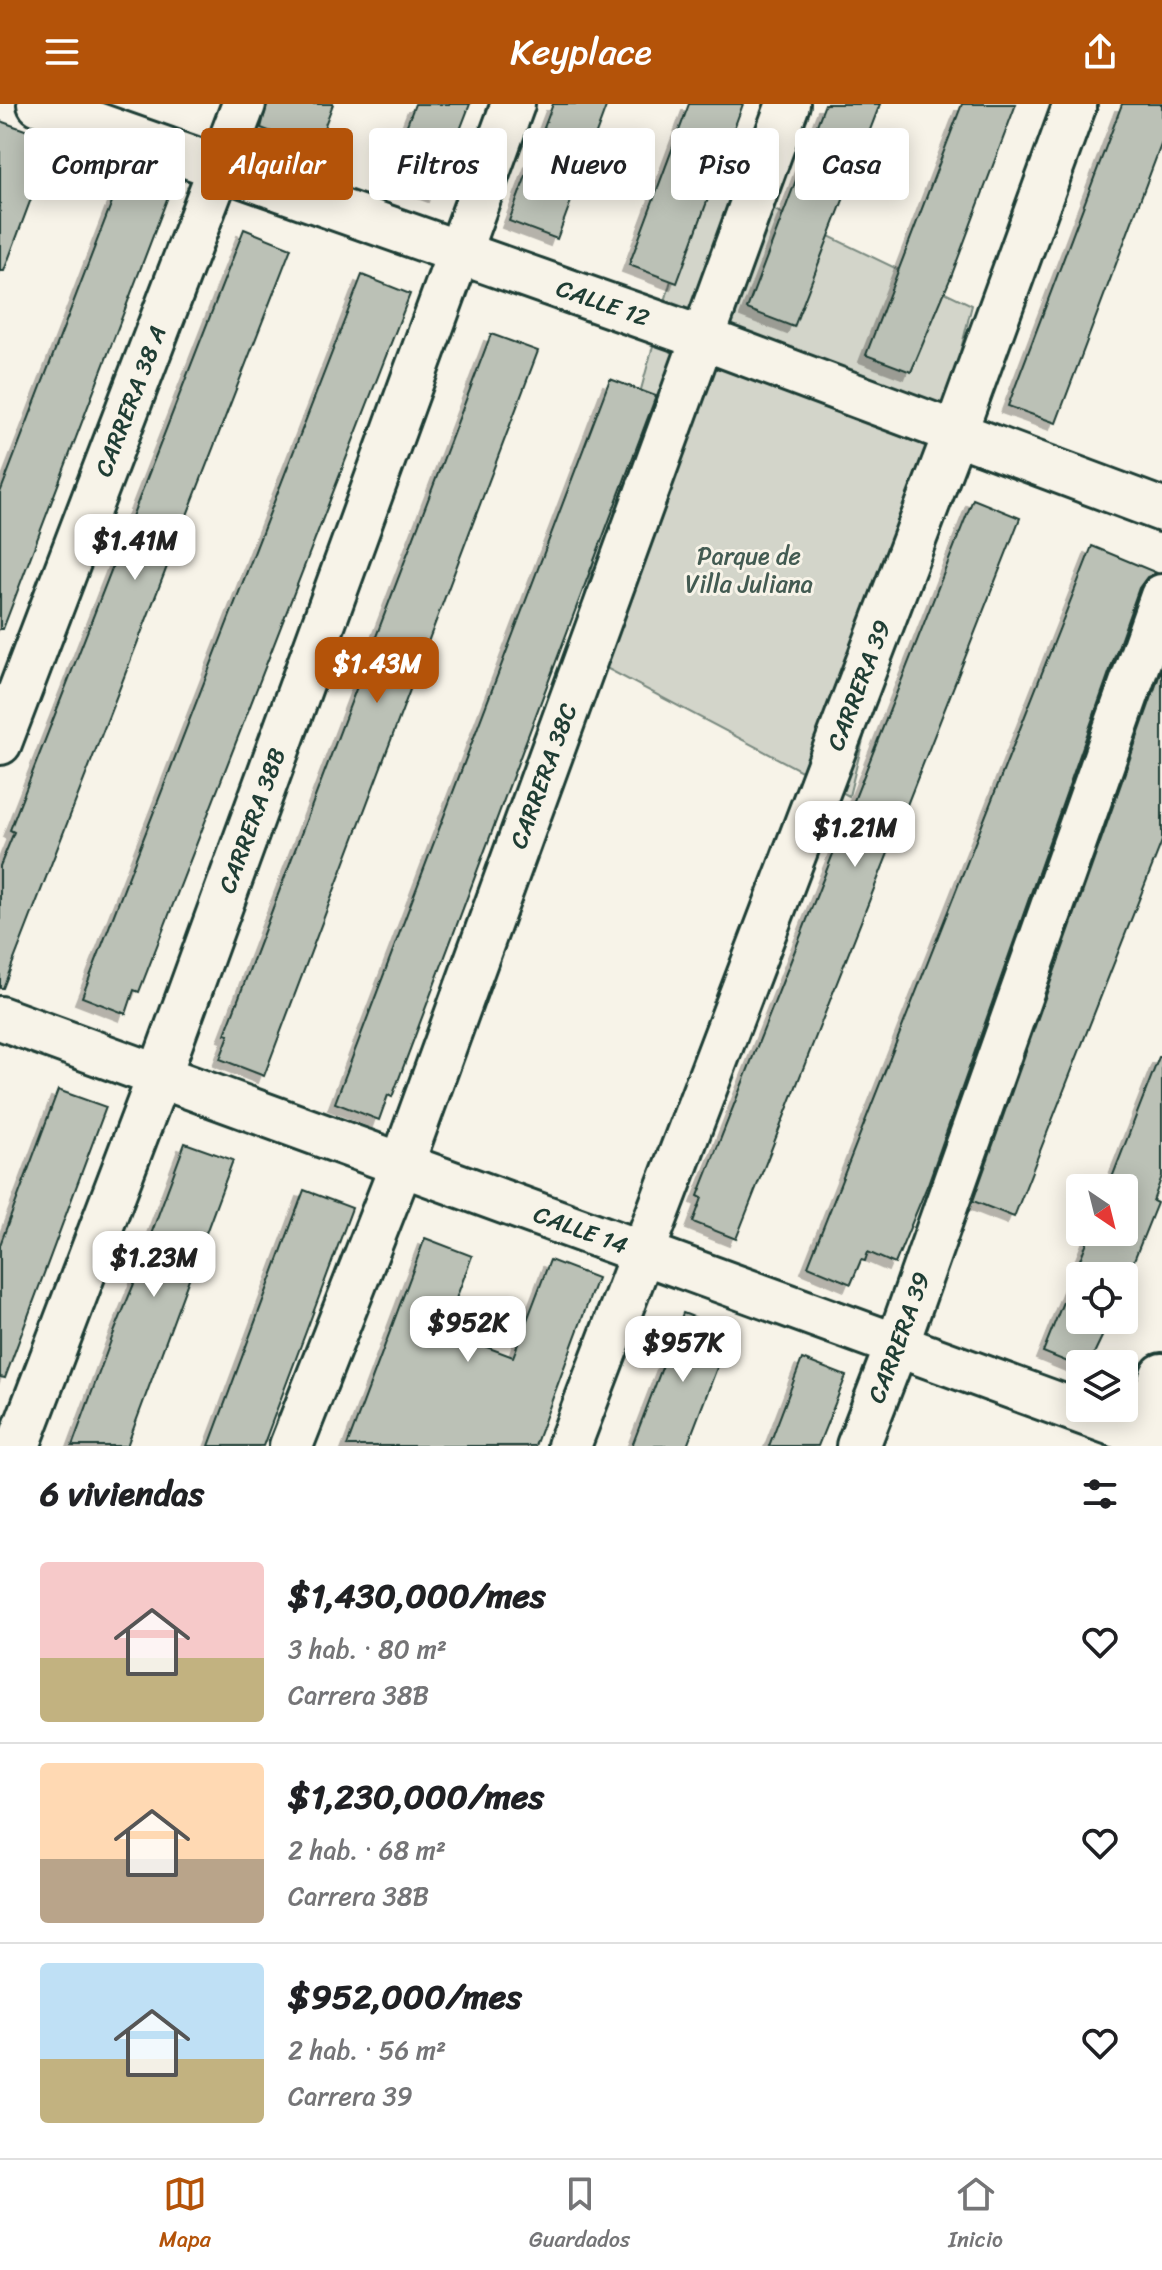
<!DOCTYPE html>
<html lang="es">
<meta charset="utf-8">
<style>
body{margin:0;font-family:Sriracha,sans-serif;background:#f2f2f2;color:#202124;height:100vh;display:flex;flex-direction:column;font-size:30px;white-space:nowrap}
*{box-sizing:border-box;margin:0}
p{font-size:26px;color:#757577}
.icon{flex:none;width:44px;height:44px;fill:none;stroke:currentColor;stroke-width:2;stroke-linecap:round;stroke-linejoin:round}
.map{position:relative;height:1342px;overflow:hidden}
.sheet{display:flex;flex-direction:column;background:#fff;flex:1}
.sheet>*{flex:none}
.banner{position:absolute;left:24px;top:24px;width:1114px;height:72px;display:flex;gap:16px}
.needle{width:52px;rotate:145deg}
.tools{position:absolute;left:1066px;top:1070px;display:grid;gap:16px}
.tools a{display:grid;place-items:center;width:72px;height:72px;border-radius:8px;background:#fff;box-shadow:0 4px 20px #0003;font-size:40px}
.price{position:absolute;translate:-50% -68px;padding:0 18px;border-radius:16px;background:#fff;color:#222;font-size:26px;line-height:52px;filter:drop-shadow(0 2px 4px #0008)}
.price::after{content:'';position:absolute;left:50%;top:48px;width:24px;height:18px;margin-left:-12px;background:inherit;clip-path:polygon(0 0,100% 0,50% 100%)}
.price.selected{background:#b45309;color:#fff}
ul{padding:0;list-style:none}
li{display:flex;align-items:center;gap:24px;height:200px;padding:0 40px}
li+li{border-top:2px solid #e0e0e0}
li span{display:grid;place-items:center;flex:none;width:224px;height:160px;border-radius:8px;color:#555}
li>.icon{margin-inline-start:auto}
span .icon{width:96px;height:96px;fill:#fffc;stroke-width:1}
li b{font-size:34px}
h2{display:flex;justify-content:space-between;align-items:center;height:96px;padding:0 40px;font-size:34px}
.tag{padding:0 28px;border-radius:8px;background:#fff;box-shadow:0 4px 20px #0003;font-size:28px;line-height:72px}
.tag.selected{background:#b45309;color:#fff}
header{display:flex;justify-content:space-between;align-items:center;height:104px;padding:0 40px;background:#b45309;color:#fff;font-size:36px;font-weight:600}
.dock{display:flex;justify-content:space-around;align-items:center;height:112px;border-top:2px solid #e0e0e0;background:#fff;font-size:22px;color:#757577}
.dock a{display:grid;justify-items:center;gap:4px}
.dock .selected{color:#b45309}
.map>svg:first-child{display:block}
</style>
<header><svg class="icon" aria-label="menu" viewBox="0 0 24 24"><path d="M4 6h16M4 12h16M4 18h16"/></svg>Keyplace<svg class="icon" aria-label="share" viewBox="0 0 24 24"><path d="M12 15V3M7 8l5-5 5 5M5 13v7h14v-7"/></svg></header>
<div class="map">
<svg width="1162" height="1342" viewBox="0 0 1162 1342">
<defs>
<filter id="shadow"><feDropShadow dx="-7" dy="7" stdDeviation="0" flood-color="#0004"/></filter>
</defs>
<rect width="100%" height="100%" fill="#f7f3e8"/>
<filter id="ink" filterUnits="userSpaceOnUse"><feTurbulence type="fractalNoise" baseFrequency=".0125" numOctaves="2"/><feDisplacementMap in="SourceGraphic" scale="16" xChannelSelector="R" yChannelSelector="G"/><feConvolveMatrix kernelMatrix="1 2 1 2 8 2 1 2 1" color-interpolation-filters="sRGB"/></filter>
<g filter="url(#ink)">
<polygon fill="#d3d5ca" stroke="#79897f" stroke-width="2" points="700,70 972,201 849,692 570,545"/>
<g fill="#bbc1b6" stroke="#1f3d34" stroke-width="2" filter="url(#shadow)">
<polygon points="267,0 333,0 316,45 261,24"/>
<polygon points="415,0 470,0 435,91 387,73"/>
<polygon points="553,0 607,0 557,135 509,117"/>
<polygon points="689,0 743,0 677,179 629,161"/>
<polygon points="825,0 880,0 794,223 747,205"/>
<polygon points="962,0 1016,0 951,173 911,268 866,251"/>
<polygon points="1122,0 1162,0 1162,38 1056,319 1008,302"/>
<polygon points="0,17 53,36 4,167 0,167"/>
<polygon points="125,64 172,82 3,525 0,525 0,389"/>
<polygon points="244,125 291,144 3,884 0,884 0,762 14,728 10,726"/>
<polygon points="362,171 410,190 139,888 134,886 126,910 82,893"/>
<polygon points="491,230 538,247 264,972 220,955 229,931 225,930"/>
<polygon points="610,275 656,292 392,993 388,991 379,1016 335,999"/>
<polygon points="973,395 1020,414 736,1135 693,1118 702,1094 698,1092"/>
<polygon points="1092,442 1157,469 1147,473 1139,484 928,1080 895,1160 868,1148 865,1157 861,1156 851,1180 808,1162"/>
<polygon points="1162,564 1162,737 1014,1113 973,1097"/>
<polygon points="1159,953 1162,953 1162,1072 1153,1097 1157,1099 1124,1181 1124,1172 1080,1172 1080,1216 1110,1216 1089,1260 1080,1260 1080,1263 1043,1248 1091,1128 1124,1128 1124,1084 1108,1084"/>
<polygon points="58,986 106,1003 5,1274 0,1273 0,1141"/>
<polygon points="185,1039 233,1056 127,1342 72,1342 113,1231 142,1160 140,1160"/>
<polygon points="304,1086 352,1104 316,1201 263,1342 209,1342"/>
<polygon points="425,1134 472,1152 444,1227 513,1253 550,1156 597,1174 535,1342 347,1342"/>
<polygon points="683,1209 731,1227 687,1342 632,1342"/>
<polygon points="802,1255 846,1272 818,1342 769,1342"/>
</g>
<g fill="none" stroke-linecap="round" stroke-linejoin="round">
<g stroke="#1f3d34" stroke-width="48">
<g id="minor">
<path id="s1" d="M39,0L702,234L1162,406"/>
<path id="s2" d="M0,639L244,0"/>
<path id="s3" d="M0,914L1162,1338"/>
<path id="s4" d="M18,1342L159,972L513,0"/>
<path id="s5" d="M291,1342L402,1060L788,0"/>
<path id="s6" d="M569,1342L955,329L1075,0"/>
<path id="s7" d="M858,1342L897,1241L1162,492"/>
<polyline points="1136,1342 1162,1271"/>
</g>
</g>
<use href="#minor" stroke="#f7f3e8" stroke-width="42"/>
</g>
</g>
<g text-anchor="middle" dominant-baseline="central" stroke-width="6" stroke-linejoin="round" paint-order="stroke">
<g font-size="24" fill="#1f3d34" stroke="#f7f3e8">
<text stroke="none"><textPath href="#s1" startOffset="598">CALLE 12</textPath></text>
<text stroke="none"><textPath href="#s2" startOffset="366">CARRERA 38 A</textPath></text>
<text stroke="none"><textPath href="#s6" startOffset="814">CARRERA 39</textPath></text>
<text stroke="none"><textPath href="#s5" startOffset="716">CARRERA 38C</textPath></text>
<text stroke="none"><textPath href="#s4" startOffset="668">CARRERA 38B</textPath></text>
<text stroke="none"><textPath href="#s3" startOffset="618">CALLE 14</textPath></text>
<text stroke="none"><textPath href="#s7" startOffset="116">CARRERA 39</textPath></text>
</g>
<g font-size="24" fill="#435b52" stroke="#f7f3e8">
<text x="749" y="452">Parque de<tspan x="749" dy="28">Villa Juliana</tspan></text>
</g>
</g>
</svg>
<div class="tools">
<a><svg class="needle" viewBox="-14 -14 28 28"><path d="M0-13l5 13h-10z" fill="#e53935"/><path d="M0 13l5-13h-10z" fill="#757577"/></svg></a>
<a><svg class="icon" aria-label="locate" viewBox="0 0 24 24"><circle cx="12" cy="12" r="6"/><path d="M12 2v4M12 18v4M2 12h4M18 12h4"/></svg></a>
<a><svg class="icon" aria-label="layers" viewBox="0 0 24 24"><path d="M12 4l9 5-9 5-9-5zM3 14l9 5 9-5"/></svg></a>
</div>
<b class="price" style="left:135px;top:478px">$1.41M</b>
<b class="price selected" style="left:377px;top:601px">$1.43M</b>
<b class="price" style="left:855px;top:765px">$1.21M</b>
<b class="price" style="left:154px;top:1195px">$1.23M</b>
<b class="price" style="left:468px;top:1260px">$952K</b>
<b class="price" style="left:683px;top:1280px">$957K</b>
<div class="banner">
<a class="tag">Comprar</a>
<a class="tag selected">Alquilar</a>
<a class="tag">Filtros</a>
<a class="tag">Nuevo</a>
<a class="tag">Piso</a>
<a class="tag">Casa</a>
</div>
</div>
<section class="sheet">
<h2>6 viviendas<svg class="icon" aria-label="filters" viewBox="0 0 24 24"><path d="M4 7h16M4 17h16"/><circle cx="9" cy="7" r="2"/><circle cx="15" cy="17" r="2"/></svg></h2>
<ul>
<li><span style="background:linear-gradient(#f6c9c9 60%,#c2b280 0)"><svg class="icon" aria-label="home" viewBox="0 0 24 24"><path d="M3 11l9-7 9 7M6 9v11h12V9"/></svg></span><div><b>$1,430,000/mes</b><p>3 hab. · 80 m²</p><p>Carrera 38B</p></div><svg class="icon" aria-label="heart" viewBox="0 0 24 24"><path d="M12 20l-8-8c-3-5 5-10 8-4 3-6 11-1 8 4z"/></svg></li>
<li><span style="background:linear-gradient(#ffd9b3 60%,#b9a48a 0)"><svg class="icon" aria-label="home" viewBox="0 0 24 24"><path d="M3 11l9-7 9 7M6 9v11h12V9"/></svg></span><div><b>$1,230,000/mes</b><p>2 hab. · 68 m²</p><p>Carrera 38B</p></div><svg class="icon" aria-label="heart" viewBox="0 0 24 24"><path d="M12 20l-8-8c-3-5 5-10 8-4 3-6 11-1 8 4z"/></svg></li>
<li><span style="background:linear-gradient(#bfe0f5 60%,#c2b280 0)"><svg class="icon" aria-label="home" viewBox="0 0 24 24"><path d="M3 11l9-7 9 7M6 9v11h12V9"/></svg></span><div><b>$952,000/mes</b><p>2 hab. · 56 m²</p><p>Carrera 39</p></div><svg class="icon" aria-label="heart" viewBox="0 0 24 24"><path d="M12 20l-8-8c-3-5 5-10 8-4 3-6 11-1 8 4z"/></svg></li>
</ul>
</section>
<nav class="dock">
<a class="selected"><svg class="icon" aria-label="map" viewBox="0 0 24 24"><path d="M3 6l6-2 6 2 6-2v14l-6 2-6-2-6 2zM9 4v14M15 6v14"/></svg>Mapa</a>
<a><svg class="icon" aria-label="saved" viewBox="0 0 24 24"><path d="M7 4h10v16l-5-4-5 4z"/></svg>Guardados</a>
<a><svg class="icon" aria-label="home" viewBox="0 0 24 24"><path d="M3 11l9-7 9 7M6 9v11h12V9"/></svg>Inicio</a>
</nav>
